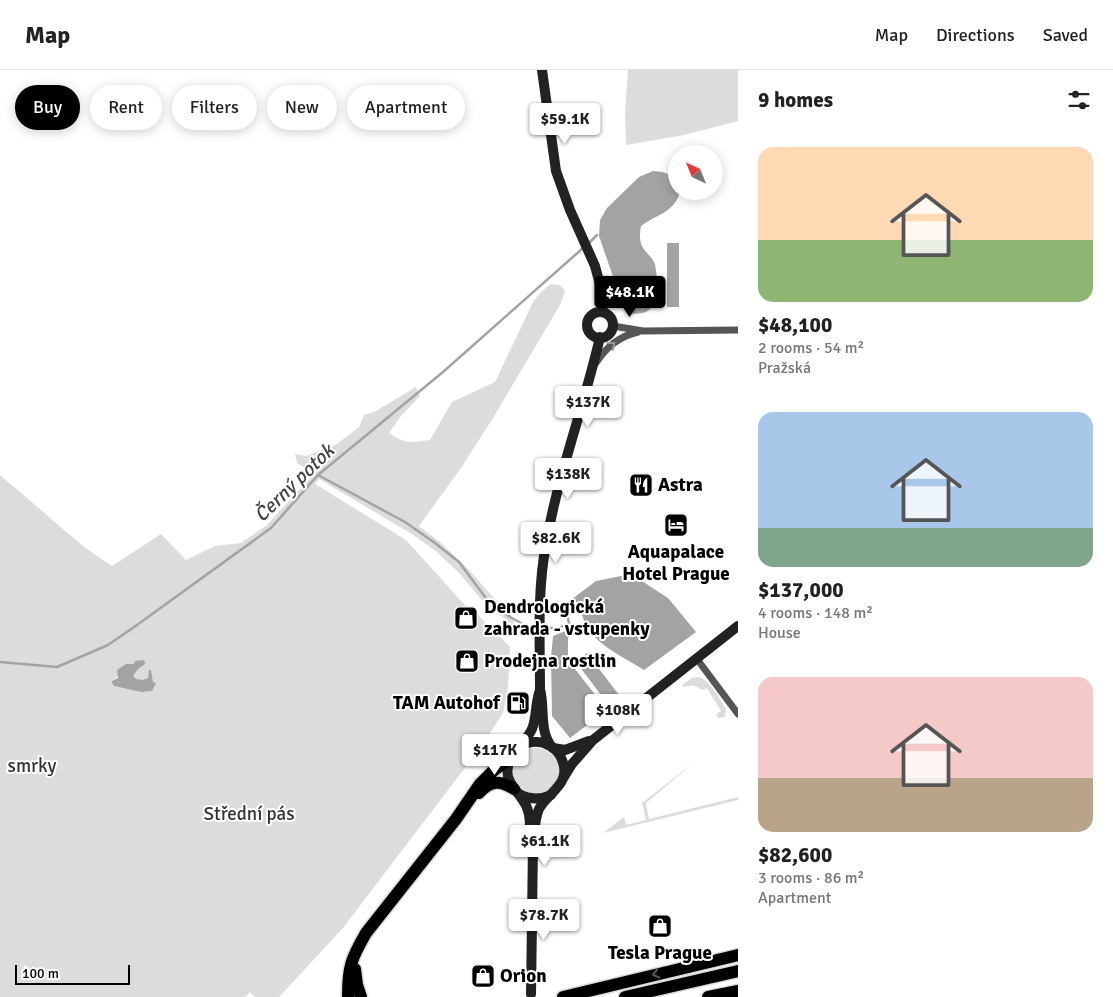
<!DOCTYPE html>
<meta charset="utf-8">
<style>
body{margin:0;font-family:Signika,sans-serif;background:#f6f6f6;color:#222;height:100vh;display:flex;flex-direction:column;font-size:19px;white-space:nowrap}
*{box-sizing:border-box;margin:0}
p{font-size:16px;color:#767676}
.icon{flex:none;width:28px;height:28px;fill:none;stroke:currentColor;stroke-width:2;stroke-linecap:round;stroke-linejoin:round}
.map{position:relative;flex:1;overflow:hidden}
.side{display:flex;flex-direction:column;background:#fff;width:375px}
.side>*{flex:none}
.hud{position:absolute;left:15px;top:15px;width:475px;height:45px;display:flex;gap:10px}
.needle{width:32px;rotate:317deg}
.tools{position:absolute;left:668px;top:75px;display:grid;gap:10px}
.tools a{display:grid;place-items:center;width:55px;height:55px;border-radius:50%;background:#fff;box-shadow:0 2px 12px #0003;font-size:25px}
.scale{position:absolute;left:15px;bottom:12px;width:115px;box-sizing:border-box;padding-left:5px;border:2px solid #000;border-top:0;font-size:14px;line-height:18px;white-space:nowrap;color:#000;-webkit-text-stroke:4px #fff;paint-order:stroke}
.price{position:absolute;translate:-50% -42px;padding:0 11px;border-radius:5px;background:#fff;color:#222;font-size:16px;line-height:32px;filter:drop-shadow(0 1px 2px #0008)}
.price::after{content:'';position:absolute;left:50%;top:30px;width:15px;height:11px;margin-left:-8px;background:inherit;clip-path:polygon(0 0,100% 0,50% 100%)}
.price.current{background:#000;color:#fff}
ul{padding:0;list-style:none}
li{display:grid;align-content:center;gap:10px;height:265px;padding:0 20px}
li span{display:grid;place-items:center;height:155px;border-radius:15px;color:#555}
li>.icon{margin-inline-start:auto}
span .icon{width:90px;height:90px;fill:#fffc;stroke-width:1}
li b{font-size:21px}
h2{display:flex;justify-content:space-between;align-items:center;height:60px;padding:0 20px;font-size:21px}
.pill{padding:0 18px;border-radius:22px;background:#fff;box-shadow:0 2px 12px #0003;font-size:18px;line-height:45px}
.pill.current{background:#000;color:#fff}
header{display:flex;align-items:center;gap:30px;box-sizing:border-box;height:70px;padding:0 25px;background:#fff;border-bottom:1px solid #e0e0e0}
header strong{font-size:24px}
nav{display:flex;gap:28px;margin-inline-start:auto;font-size:18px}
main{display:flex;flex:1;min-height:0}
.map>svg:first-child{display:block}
</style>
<header>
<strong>Map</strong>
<nav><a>Map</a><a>Directions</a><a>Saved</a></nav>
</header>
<main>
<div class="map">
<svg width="738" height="927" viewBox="0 0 738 927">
<rect width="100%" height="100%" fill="#fff"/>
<g fill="#dcdcdc" fill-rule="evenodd">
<polygon points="628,0 738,0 738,51 684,65 626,75 625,43"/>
<path d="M551,214L560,215L565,221L560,235L493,348L461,398L419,456L441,473L468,499L492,526L510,542L516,557L485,534L460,504L437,482L412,464L319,409L315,414L406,470L472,543L477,544L510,577L508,617L503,643L483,674L343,858L279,927H255L250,922L245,927H0V405L84,477L112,496L161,464L186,490L215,476L241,473L267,455L314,404L297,393L295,384L306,386L337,374L359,357L364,345L374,342L416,317L420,326L401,346L389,363C406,375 411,372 430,370L452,332L495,312L533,232L540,223ZM134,594L143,596L138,598L133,606L136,610H142L148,608L151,600L153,612L141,622L114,616L112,611Z"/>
<path d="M698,607C711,610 719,629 726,639L725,647L718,648L716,644L721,641L707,618L703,620L693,615L684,617L682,615L692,608Z"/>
<circle cx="536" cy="701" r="23"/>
<polygon points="697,690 646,733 649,749 738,727 738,730 603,763 624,747 626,755 646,750 642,733"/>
</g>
<g fill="#a3a3a3">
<path d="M653,101C668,102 676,105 676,121L680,122C674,143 657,144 641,156C640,162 639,169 642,176C644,181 651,186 654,192C658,201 658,230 651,238C646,244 640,243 633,244L627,238L619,224L599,166L600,150L607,138L639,107Z"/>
<rect x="667" y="173" width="12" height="64"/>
<path d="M631,504L668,528L696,562L644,600C627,589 602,578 590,561C584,553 582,544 578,536L566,540L564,535L596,511Z"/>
<polygon points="568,560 571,566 568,568 568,590 607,640 570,668 552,646 551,588 553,566"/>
<polygon points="587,583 622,629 611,638 576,592"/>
<polygon points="144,590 145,594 138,599 133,606 136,609 142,610 148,608 149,600 151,600 153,612 156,613 152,621 141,622 114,616 112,613 112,611 118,608 117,600 126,594 134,594 135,591"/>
</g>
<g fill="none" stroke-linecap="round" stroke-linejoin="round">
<g stroke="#a3a3a3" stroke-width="2.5">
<polyline points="589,173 597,165"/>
<polyline points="318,405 405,452 435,473 459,492 488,531 510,547 521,553"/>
<polyline points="547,557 557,559 569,553 566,540"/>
<polyline points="0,592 57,597 108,575 137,555 271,458 318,405 443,302 583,178"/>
</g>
<g stroke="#dbdbdb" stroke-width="15">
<g id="highway">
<path d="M479,723C491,710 500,710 514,719"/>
<polyline points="355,899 357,915 361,927"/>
<path d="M348,927C348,897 351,889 366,863L456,749L480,714L492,702L510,688"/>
<polyline points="563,927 738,885"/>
<polyline points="625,927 738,901"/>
<polyline points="708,927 738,921"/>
</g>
</g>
<g stroke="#555" stroke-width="7">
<polyline points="613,256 643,261 738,260"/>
<path d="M596,293C606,277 620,266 638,262"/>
<polyline points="697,589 738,644"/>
</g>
<g stroke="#222" stroke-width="10">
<polyline points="542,0 556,101 570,140 595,196 602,222 603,231 602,242"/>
<circle cx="600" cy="255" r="13"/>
<path d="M551,676C539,659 545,639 540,619C540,571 537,522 546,474C558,404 584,337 600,267"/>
<path d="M520,677C529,671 540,670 550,676C555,679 560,684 562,690C572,714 548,722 539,739C534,750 535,763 533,774L531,924"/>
<polyline points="553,678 565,680 589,671"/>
<polyline points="564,707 572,694 593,670 738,556"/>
<path d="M519,724C530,730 540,730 551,725"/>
<path d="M530,758C530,747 529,738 522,729C517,721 510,715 508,706C504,685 525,675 532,659C537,647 535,633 540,620"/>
</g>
<use href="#highway" stroke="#000" stroke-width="12"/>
</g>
<defs><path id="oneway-chevron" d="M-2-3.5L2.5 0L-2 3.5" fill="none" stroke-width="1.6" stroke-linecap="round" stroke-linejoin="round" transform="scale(1.25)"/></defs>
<use stroke="#999" href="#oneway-chevron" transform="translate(612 275) rotate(-38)"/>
<use stroke="#595959" href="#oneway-chevron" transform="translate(656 904) rotate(167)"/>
<defs>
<g id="restaurant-square" transform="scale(1.25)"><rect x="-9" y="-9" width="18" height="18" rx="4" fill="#000" stroke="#fff"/><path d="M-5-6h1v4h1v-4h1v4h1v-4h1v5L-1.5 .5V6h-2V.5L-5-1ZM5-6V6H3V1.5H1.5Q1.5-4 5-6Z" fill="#fff"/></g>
<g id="hotel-square" transform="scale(1.25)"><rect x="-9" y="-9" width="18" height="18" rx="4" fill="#000" stroke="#fff"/><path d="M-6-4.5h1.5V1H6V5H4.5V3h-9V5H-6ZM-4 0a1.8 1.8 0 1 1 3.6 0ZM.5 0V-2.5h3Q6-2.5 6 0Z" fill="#fff"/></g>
<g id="shop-square" transform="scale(1.25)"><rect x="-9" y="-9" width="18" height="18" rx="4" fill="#000" stroke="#fff"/><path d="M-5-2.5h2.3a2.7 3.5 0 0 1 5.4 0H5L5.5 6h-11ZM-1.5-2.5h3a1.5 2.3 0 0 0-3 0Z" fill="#fff"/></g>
<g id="fuel-square" transform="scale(1.25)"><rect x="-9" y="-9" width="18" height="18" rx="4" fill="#000" stroke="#fff"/><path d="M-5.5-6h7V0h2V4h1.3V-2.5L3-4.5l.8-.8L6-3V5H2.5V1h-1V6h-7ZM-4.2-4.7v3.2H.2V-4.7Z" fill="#fff"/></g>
</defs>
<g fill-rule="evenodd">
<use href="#restaurant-square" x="641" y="415"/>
<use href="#hotel-square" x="676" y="455"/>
<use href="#shop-square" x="466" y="548"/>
<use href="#shop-square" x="467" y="591"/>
<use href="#fuel-square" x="518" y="633"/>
<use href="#shop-square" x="660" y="856"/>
<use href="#shop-square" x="483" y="906"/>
</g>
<g text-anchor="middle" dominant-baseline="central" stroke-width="4" stroke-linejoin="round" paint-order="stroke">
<g font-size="19" font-weight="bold" fill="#000" stroke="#fff" text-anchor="start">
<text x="658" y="415">Astra</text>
<text x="676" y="482" text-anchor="middle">Aquapalace<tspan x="676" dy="22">Hotel Prague</tspan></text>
<text x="484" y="537">Dendrologická<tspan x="484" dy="22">zahrada - vstupenky</tspan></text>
<text x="484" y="591">Prodejna rostlin</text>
<text x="500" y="633" text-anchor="end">TAM Autohof</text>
<text x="660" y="883" text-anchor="middle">Tesla Prague</text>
<text x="500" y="906">Orion</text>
</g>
<g font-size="19" fill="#333" stroke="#fff">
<text x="32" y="696">smrky</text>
<text x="249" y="744">Střední pás</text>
</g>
<g font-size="20" font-style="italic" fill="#444" stroke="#fff">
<text transform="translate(294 413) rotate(-44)">Černý potok</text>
</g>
</g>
</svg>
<div class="tools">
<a><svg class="needle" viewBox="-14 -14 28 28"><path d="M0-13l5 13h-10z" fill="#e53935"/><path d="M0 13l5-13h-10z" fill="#767676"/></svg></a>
</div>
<div class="scale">100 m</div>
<b class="price" style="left:565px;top:75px">$59.1K</b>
<b class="price current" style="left:630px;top:248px">$48.1K</b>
<b class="price" style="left:588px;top:358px">$137K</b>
<b class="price" style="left:568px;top:430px">$138K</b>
<b class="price" style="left:556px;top:494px">$82.6K</b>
<b class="price" style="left:618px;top:666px">$108K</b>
<b class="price" style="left:495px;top:706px">$117K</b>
<b class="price" style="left:545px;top:797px">$61.1K</b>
<b class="price" style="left:544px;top:871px">$78.7K</b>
<div class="hud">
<a class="pill current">Buy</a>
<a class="pill">Rent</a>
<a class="pill">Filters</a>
<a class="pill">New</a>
<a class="pill">Apartment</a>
</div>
</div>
<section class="side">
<h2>9 homes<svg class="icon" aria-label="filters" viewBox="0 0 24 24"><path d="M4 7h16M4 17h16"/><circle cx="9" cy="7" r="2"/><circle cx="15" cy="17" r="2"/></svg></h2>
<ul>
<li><span style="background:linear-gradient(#ffd9b3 60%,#8fb573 0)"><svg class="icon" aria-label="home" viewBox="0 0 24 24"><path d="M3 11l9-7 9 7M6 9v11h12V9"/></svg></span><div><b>$48,100</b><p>2 rooms · 54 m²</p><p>Pražská</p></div></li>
<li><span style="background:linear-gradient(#a9c7e8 75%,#7fa58c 0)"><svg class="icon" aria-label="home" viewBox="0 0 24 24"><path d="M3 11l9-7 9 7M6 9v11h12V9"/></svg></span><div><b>$137,000</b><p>4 rooms · 148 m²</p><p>House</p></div></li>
<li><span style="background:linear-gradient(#f6c9c9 65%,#b9a48a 0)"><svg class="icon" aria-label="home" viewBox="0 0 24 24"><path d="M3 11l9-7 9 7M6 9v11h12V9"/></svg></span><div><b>$82,600</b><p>3 rooms · 86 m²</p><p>Apartment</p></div></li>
</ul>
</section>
</main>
